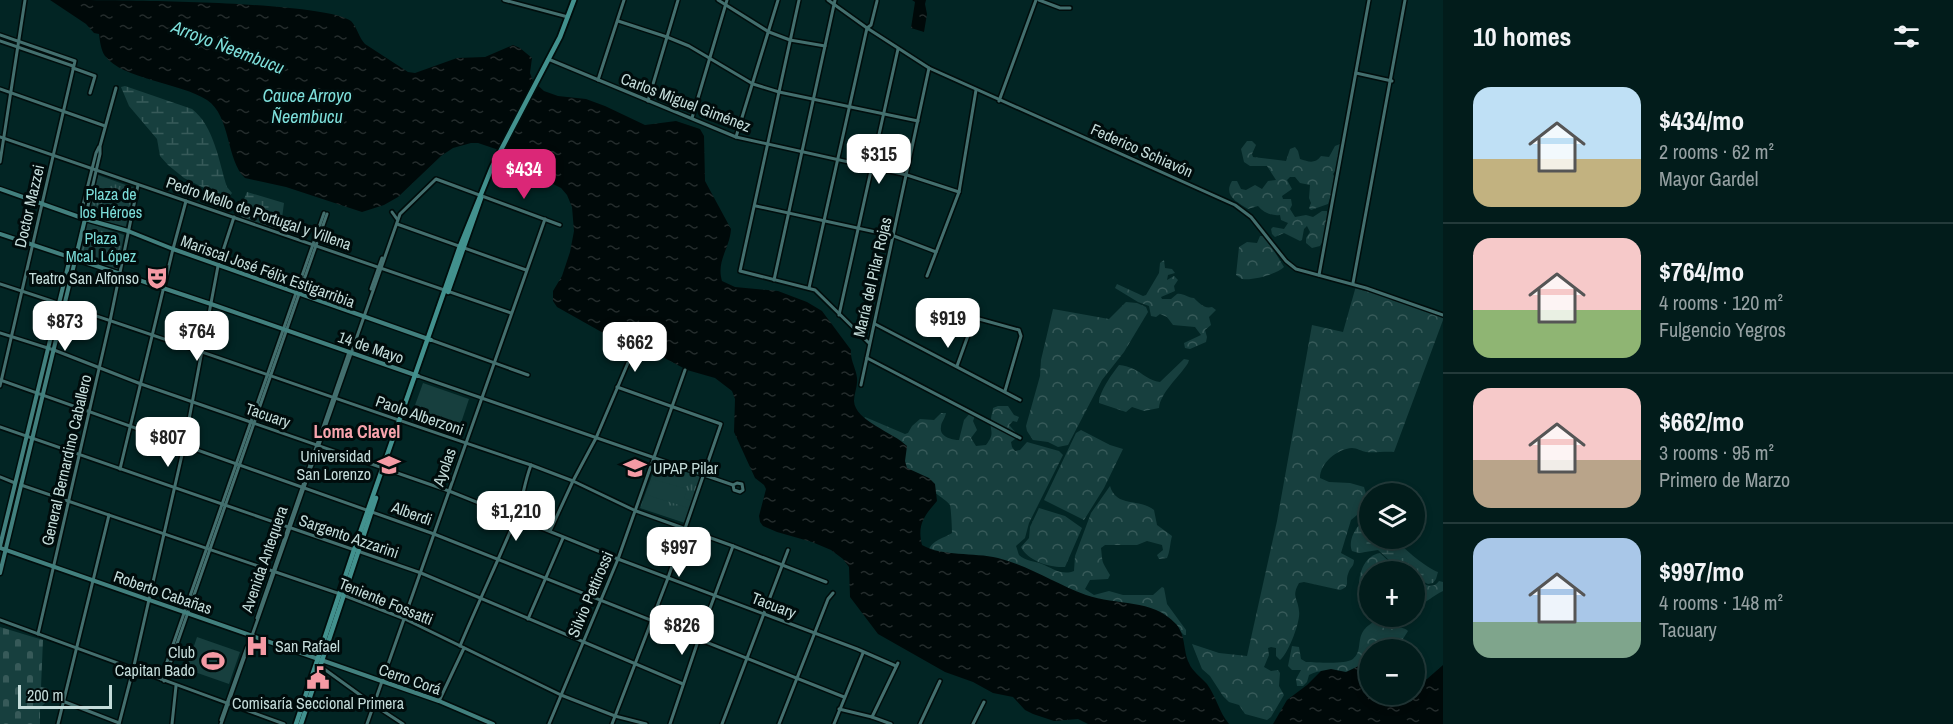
<!DOCTYPE html>
<meta charset="utf-8">
<style>
body{margin:0;font-family:"Archivo Narrow",sans-serif;background:#102928;color:#f1f3f6;height:100vh;display:flex;flex-direction:column;font-size:22px;white-space:nowrap}
*{box-sizing:border-box;margin:0}
p{font-size:20px;color:#96a1a3}
.icon{flex:none;width:33px;height:33px;fill:none;stroke:currentColor;stroke-width:2;stroke-linecap:round;stroke-linejoin:round}
.map{position:relative;flex:1;overflow:hidden}
.panel{display:flex;flex-direction:column;background:#021c1b;width:510px}
.panel>*{flex:none}
.tools{position:absolute;left:1359px;top:483px;display:grid;gap:12px}
.tools a{display:grid;place-items:center;width:66px;height:66px;border-radius:50%;background:#021c1b;box-shadow:0 3px 9px #0003,0 0 0 2px #233a3a;font-size:30px}
.scale{position:absolute;left:18px;bottom:15px;width:94px;box-sizing:border-box;padding-left:6px;border:3px solid #c4dcda;border-top:0;font-size:16px;line-height:21px;white-space:nowrap;color:#c4dcda;-webkit-text-stroke:4px #000c0c;paint-order:stroke}
.price{position:absolute;translate:-50% -51px;padding:0 14px;border-radius:12px;background:#fff;color:#222;font-size:20px;line-height:39px;filter:drop-shadow(0 2px 3px #0008)}
.price::after{content:'';position:absolute;left:50%;top:36px;width:18px;height:14px;margin-left:-9px;background:inherit;clip-path:polygon(0 0,100% 0,50% 100%)}
.price.on{background:#db2777;color:#fff}
ul{padding:0;list-style:none}
li{display:flex;align-items:center;gap:18px;height:150px;padding:0 30px}
li+li{border-top:2px solid #233a3a}
li span{display:grid;place-items:center;flex:none;width:168px;height:120px;border-radius:18px;color:#555}
li>.icon{margin-inline-start:auto}
span .icon{width:72px;height:72px;fill:#fffc;stroke-width:1}
li b{font-size:26px}
h2{display:flex;justify-content:space-between;align-items:center;height:72px;padding:0 30px;font-size:26px}
main{display:flex;flex:1;min-height:0}
.map>svg:first-child{display:block}
</style>
<main>
<div class="map">
<svg width="1443" height="724" viewBox="0 0 1443 724">
<defs>
<pattern id="forest-crowns" width="20" height="18" patternUnits="userSpaceOnUse" patternTransform="scale(1.5)"><rect width="20" height="18" fill="#173f3e"/><path d="M2 6a3 3 0 1 1 6 0M12 15a3 3 0 1 1 6 0" fill="none" stroke="#375a59"/></pattern>
<pattern id="wetland-marsh" width="20" height="14" patternUnits="userSpaceOnUse" patternTransform="scale(1.5)"><rect width="20" height="14" fill="#173f3e"/><path d="M1 5h8M5 5V1M11 12h8M15 12V8" fill="none" stroke="#375a59"/></pattern>
<pattern id="cemetery-stones" width="16" height="16" patternUnits="userSpaceOnUse" patternTransform="scale(1.5)"><rect width="16" height="16" fill="#173f3e"/><path d="M2 7V4a2 2 0 0 1 4 0v3zM10 15v-3a2 2 0 0 1 4 0v3z" fill="#375a59"/></pattern>
<pattern id="park-tufts" width="24" height="20" patternUnits="userSpaceOnUse" patternTransform="scale(1.5)"><rect width="24" height="20" fill="#173f3e"/><path d="M3 7l-1-3M5 7V3M7 7l1-3M15 17l-1-3M17 17v-4M19 17l1-3" fill="none" stroke="#375a59"/></pattern>
<pattern id="water-ripples" width="26" height="14" patternUnits="userSpaceOnUse" patternTransform="scale(1.5)"><rect width="26" height="14" fill="#000909"/><path d="M2 4q2-2 4 0t4 0M15 11q2-2 4 0t4 0" fill="none" stroke="#242c2c"/></pattern>
</defs>
<rect width="100%" height="100%" fill="#022524"/>
<g fill="url(#forest-crowns)">
<path d="M1247,141H1252L1256,145L1252,154L1253,157L1286,161L1290,149L1295,147L1298,151L1300,159C1309,162 1315,164 1321,156L1329,157L1335,146L1340,144C1345,154 1339,166 1333,174L1336,181L1328,204L1311,210L1309,208L1311,203L1309,198L1310,185L1300,183L1295,177H1290L1287,180L1292,189L1282,196L1283,199H1291L1292,205L1290,209L1295,217L1306,215L1313,217L1322,211H1327C1329,221 1326,238 1320,246L1312,248L1306,243V238L1310,232L1307,226L1304,229L1302,240L1300,241L1284,233L1275,237L1272,234L1271,229L1273,227L1284,229L1288,223L1281,220L1280,215C1272,216 1264,213 1258,206L1248,209C1237,202 1223,196 1232,181H1237L1241,189L1246,190L1255,185L1262,189L1268,181L1276,180L1267,166H1250L1244,162L1241,149Z"/>
<path d="M1260,236H1265L1284,267C1277,274 1253,281 1242,279L1236,275L1239,247L1247,242L1257,243Z"/>
<path d="M1164,260L1165,268L1172,269L1175,273L1168,275L1167,280L1174,276L1178,280L1174,286L1175,291L1161,297L1162,299H1171L1177,294C1184,293 1187,298 1194,298C1199,303 1204,309 1212,307L1216,310L1209,317L1211,325L1205,330L1207,337L1206,342L1190,349L1185,348L1184,343L1201,335L1195,327L1173,325L1167,317L1160,314L1156,317L1151,316L1149,306L1138,302L1115,288L1117,284L1143,296L1146,295L1159,273L1160,263Z"/>
<path d="M1356,286L1443,317V320L1394,452C1386,451 1374,453 1366,452C1361,451 1357,448 1352,448C1337,449 1320,463 1320,478L1329,482L1350,483L1364,487L1368,501L1363,510L1351,520L1341,553L1354,560C1354,567 1350,567 1348,574C1345,582 1351,586 1340,590L1304,582L1299,583C1291,597 1298,598 1299,611C1301,621 1288,654 1280,660L1276,656V648L1271,647L1268,648L1269,655L1264,667L1271,671L1278,670L1280,673L1279,686L1284,695L1271,717L1267,720L1245,714L1239,705L1229,702L1223,696L1210,676L1202,669L1192,644L1219,653L1247,656L1277,521L1312,325L1343,332Z"/>
<polygon points="1126,302 1137,303 1146,307 1148,312 1124,352 1102,380 1068,445 1058,447 1048,442 1033,440 1027,431 1026,426 1040,376 1041,360 1053,309 1109,319"/>
<path d="M1184,359L1189,360L1188,363C1180,376 1160,393 1159,408L1144,411L1132,407L1126,412L1099,403C1099,392 1112,374 1119,365C1140,367 1144,380 1160,382Z"/>
<path d="M998,406H1008L1014,415L1019,417L1017,422L1013,421L1009,425L1019,436L1011,442L1012,447L1015,451L1020,450L1027,442L1059,451L1063,455L1029,523L1025,538L1016,546C1017,548 1018,553 1019,555C1025,561 1035,561 1042,564C1052,568 1062,576 1074,571L1075,556L1091,513L1110,486C1116,508 1140,498 1154,510L1157,525L1172,536C1170,543 1170,552 1167,558L1159,559L1157,555L1163,550L1162,545L1147,541L1137,545H1105L1101,548C1103,565 1101,559 1110,575L1108,579L1090,580L1085,589L1094,595L1109,591L1123,595H1153L1162,587L1164,588L1167,604L1186,630V635H1184L1177,628L928,551C932,540 944,538 952,533C952,527 951,509 950,505C948,501 929,489 924,485C902,467 882,443 862,422L865,417L905,434L908,433L912,426L920,419L934,420L941,413H946C945,419 941,422 941,427C939,437 953,440 959,440L964,420L971,412L975,416L973,421L977,430L971,438L976,446L986,445C996,432 989,432 991,419C991,415 993,412 993,408Z"/>
<polygon points="1081,430 1110,445 1123,449 1104,488 1084,520 1044,500 1076,433"/>
<path d="M1039,508L1065,516L1082,528L1065,567C1050,568 1028,561 1021,547L1029,538L1030,527Z"/>
<path d="M1380,553L1399,571L1370,572L1369,593L1359,585C1359,571 1366,555 1380,553Z"/>
<path d="M1415,580C1424,583 1432,591 1439,581L1443,582V591C1433,595 1426,605 1415,604Z"/>
<path d="M1385,617C1393,633 1401,624 1408,631L1401,642L1402,649L1370,650L1369,659C1363,664 1355,669 1348,672C1338,676 1327,666 1309,675L1307,682L1303,686H1297L1296,679L1301,670H1292L1288,666L1292,646L1299,647L1301,659L1306,662C1316,662 1345,665 1353,659C1367,647 1348,630 1385,617Z"/>
</g>
<g fill="url(#wetland-marsh)">
<path d="M125,86L192,109C214,126 219,162 227,187L232,193L229,197L208,190L184,178L168,165L160,156L157,139L129,106L121,87Z"/>
<polygon points="247,192 284,203 282,218 278,227 273,229 242,218 239,211"/>
<path d="M1364,521H1369L1370,538L1396,539C1402,548 1428,569 1438,572L1436,579L1433,583L1428,584L1415,578L1414,572L1401,571L1378,550L1359,553L1352,551C1348,541 1355,527 1364,521Z"/>
</g>
<polygon fill="url(#cemetery-stones)" points="0,627 43,640 41,687 47,688 45,703 40,708 40,724 0,724"/>
<g fill="url(#park-tufts)">
<polygon points="98,175 134,188 125,230 88,218"/>
<polygon points="86,222 124,235 117,272 78,260"/>
<polygon points="657,462 701,477 685,523 640,508"/>
</g>
<g fill="#173f3e">
<polygon points="423,383 469,399 457,435 410,419"/>
<polygon points="652,479 687,489 684,498 692,501 689,508 647,495"/>
<polygon points="197,637 240,652 229,684 186,669"/>
</g>
<g fill="url(#water-ripples)">
<path d="M50,0C101,0 321,0 351,21C357,27 359,38 365,44L408,72L415,73L457,58L485,57L513,45L520,48L532,58L530,73L533,81L544,91L558,96L586,99L605,106L645,125L676,121L700,129L704,136L705,181L731,229C730,248 716,261 722,281L735,287L778,291L807,302L822,311L851,350C850,360 856,368 857,378C858,386 854,393 854,401C855,421 893,432 907,446L905,461L907,468L929,478L935,484L937,501C924,516 917,525 922,545C943,557 973,552 998,558C1029,566 1056,584 1086,595C1117,606 1152,598 1176,624C1186,635 1183,651 1189,663C1192,671 1201,677 1207,684C1216,696 1219,712 1229,724H1088L1078,719L1054,721L1033,714L1025,710L1013,697L993,693L973,682L945,672L878,634L850,597L849,567L843,559L831,550L812,542L777,532L763,526L760,522L759,516L766,489L764,485L755,478L734,432L735,399L732,391L715,378L687,370L657,354L605,334L557,307L553,301V291L562,276L570,252L574,231L572,207L567,195L561,188L521,168L511,154L478,143H471L453,148L441,156L398,197L384,205L362,212L286,187L245,178C226,160 231,116 207,100C181,83 122,79 105,56C101,50 100,42 99,34L94,33L86,24Z"/>
<polygon points="912,0 926,0 925,4 927,14 924,32 911,28 915,2"/>
<polygon points="1369,661 1370,694 1414,694 1415,674 1420,680 1427,679 1443,665 1443,724 1273,724 1287,700 1307,685 1321,671 1331,669 1346,672"/>
</g>
<g fill="none" stroke-linecap="round" stroke-linejoin="round">
<g stroke="#000d0c" stroke-width="6">
<g id="street">
<polyline points="504,0 568,17"/>
<polyline points="718,0 769,32 790,40 825,46"/>
<polyline points="799,0 740,271 815,290 869,343"/>
<polyline points="828,0 867,28 929,68 1235,205 1251,217 1286,261 1296,269 1366,288 1443,315"/>
<polyline points="1039,0 1060,8 1070,8"/>
<polyline points="618,21 667,37 689,46 753,84 779,92 918,121"/>
<polyline points="0,35 75,61 0,386"/>
<polyline points="0,41 73,66"/>
<polyline points="548,59 736,137 907,175 959,192"/>
<polyline points="73,68 95,76 90,93"/>
<polyline points="1356,73 1392,81"/>
<polyline points="598,80 624,0"/>
<polyline points="0,89 105,126"/>
<polyline points="648,101 678,0"/>
<polyline points="999,101 1036,0"/>
<polyline points="692,118 727,0"/>
<polyline points="0,137 511,313"/>
<polyline points="736,137 778,0"/>
<polyline points="0,162 25,0"/>
<polyline points="756,206 894,236 936,252"/>
<polyline points="392,212 397,219"/>
<polyline points="80,217 96,153 99,147"/>
<polyline points="85,219 100,154 100,146 116,88"/>
<polyline points="397,224 526,270"/>
<polyline points="1319,275 1369,0"/>
<polyline points="927,276 959,192 976,90"/>
<polyline points="774,280 835,0"/>
<polyline points="1353,283 1405,0"/>
<path d="M0,284C178,342 354,406 531,465L573,481L636,511L733,546L826,582"/>
<polyline points="809,288 867,28 871,25 877,1"/>
<polyline points="371,289 382,258"/>
<polyline points="839,315 898,49"/>
<polyline points="875,324 1020,400"/>
<polyline points="0,333 54,350 141,384 449,491 618,559 857,649 896,666"/>
<polyline points="431,340 528,375"/>
<polyline points="867,358 1020,438"/>
<polyline points="957,366 974,319 979,319 1019,330 1021,336 1005,391"/>
<polyline points="418,376 733,485 737,483 742,484 743,490 740,492 734,490 733,485"/>
<polyline points="0,380 434,534 844,697"/>
<polyline points="861,385 929,68"/>
<polyline points="0,427 421,573 683,684"/>
<polyline points="120,469 173,249 186,201"/>
<polyline points="0,477 15,483"/>
<polyline points="21,485 343,595 405,619 561,695 615,716 646,724"/>
<polyline points="550,531 573,481 596,438 633,351"/>
<polyline points="257,618 349,352"/>
<polyline points="528,619 563,538"/>
<polyline points="0,620 284,724"/>
<polyline points="38,634 110,321 138,185"/>
<path d="M460,646C478,603 498,561 516,518C523,499 524,483 531,465"/>
<polyline points="320,666 374,705 403,724"/>
<polyline points="161,679 324,213"/>
<polyline points="164,681 327,214"/>
<polyline points="439,701 464,648"/>
<polyline points="65,702 119,723"/>
<polyline points="839,709 872,717 891,724"/>
<polyline points="872,717 898,663"/>
<polyline points="221,720 247,647"/>
<polyline points="58,724 109,515"/>
<polyline points="119,724 133,670 184,446 218,266 234,217"/>
<polyline points="172,724 176,686"/>
<polyline points="221,724 400,214 436,179 560,225"/>
<polyline points="367,724 545,219"/>
<polyline points="549,724 618,559 685,370"/>
<polyline points="612,724 668,578 721,424 617,387"/>
<polyline points="670,724 699,638 733,546"/>
<polyline points="722,724 788,550"/>
<polyline points="779,724 828,599 833,593"/>
<polyline points="834,724 863,653"/>
<polyline points="920,724 940,681"/>
<polyline points="973,724 984,702"/>
</g>
</g>
<g stroke="#000d0c" stroke-width="7">
<g id="secondary">
<polyline points="0,189 85,219 128,231 173,249 431,340"/>
<polyline points="0,234 211,304 418,376"/>
<polyline points="0,546 70,258"/>
<polyline points="0,548 439,701 493,724"/>
<polyline points="0,573 85,219"/>
</g>
</g>
<g stroke="#000d0c" stroke-width="8">
<g id="primary">
<polyline points="448,292 481,198"/>
<polyline points="296,724 354,550 460,246 492,167 560,37 574,0"/>
<polyline points="301,724 376,498"/>
</g>
</g>
<use href="#street" stroke="#436f6e" stroke-width="3"/>
<use href="#secondary" stroke="#42807e" stroke-width="4"/>
<use href="#primary" stroke="#42918e" stroke-width="4.5"/>
</g>
<defs>
<g id="theatre-bare" transform="scale(1.8)"><path d="M-5-5.5Q0-4 5-5.5V0Q5 5 0 6Q-5 5-5 0ZM-3.3-2.5H-1v1.5H-3.3ZM1-2.5H3.3v1.5H1ZM-2.8 1Q0 5.5 2.8 1Z" fill="#f49aa4" stroke="#000c0c" stroke-width="2.5" paint-order="stroke"/></g>
<g id="university-bare" transform="scale(1.8)"><path d="M0-5L7-2L0 1L-7-2ZM-4 1L0 2.5L4 1V4Q0 6-4 4Z" fill="#f49aa4" stroke="#000c0c" stroke-width="2.5" paint-order="stroke"/></g>
<g id="hospital-bare" transform="scale(1.8)"><path d="M-5-5h3v3.5h4V-5h3V5h-3V1.5h-4V5h-3Z" fill="#f49aa4" stroke="#000c0c" stroke-width="2.5" paint-order="stroke"/></g>
<g id="stadium-bare" transform="scale(1.8)"><path d="M0-5a6.5 5 0 1 0 0 10a6.5 5 0 1 0 0-10ZM-3.5-1.8h7v3.6h-7Z" fill="#f49aa4" stroke="#000c0c" stroke-width="2.5" paint-order="stroke"/></g>
<g id="civic-bare" transform="scale(1.8)"><path d="M-.6-6.5H3V-4.5H.6V-3L4-1V1h2V6H-6V1h2V-1L-.6-3ZM-1.2 2.5V6h2.4V2.5Z" fill="#f49aa4" stroke="#000c0c" stroke-width="2.5" paint-order="stroke"/></g>
</defs>
<g fill-rule="evenodd">
<use href="#theatre-bare" x="157" y="278"/>
<use href="#university-bare" x="389" y="465"/>
<use href="#university-bare" x="635" y="468"/>
<use href="#hospital-bare" x="257" y="646"/>
<use href="#stadium-bare" x="213" y="661"/>
<use href="#civic-bare" x="318" y="678"/>
</g>
<g text-anchor="middle" dominant-baseline="central" stroke-width="6" stroke-linejoin="round" paint-order="stroke">
<g font-size="16" fill="#c4dcda" stroke="#000c0c">
<text transform="translate(686 102) rotate(21)">Carlos Miguel Giménez</text>
<text transform="translate(1142 150) rotate(24)">Federico Schiavón</text>
<text transform="translate(29 206) rotate(-77)">Doctor Mazzei</text>
<text transform="translate(259 213) rotate(19)">Pedro Mello de Portugal y Villena</text>
<text transform="translate(268 271) rotate(20)">Mariscal José Félix Estigarribia</text>
<text transform="translate(872 277) rotate(-77)">María del Pilar Rojas</text>
<text transform="translate(371 347) rotate(19)">14 de Mayo</text>
<text transform="translate(268 415) rotate(19)">Tacuary</text>
<text transform="translate(420 415) rotate(19)">Paolo Alberzoni</text>
<text transform="translate(66 460) rotate(-77)">General Bernardino Caballero</text>
<text transform="translate(444 467) rotate(-70)">Ayolas</text>
<text transform="translate(412 513) rotate(20)">Alberdi</text>
<text transform="translate(349 536) rotate(19)">Sargento Azzarini</text>
<text transform="translate(264 559) rotate(-71)">Avenida Antequera</text>
<text transform="translate(163 592) rotate(19)">Roberto Cabañas</text>
<text transform="translate(590 594) rotate(-67)">Silvio Pettirossi</text>
<text transform="translate(386 601) rotate(22)">Teniente Fossatti</text>
<text transform="translate(774 605) rotate(21)">Tacuary</text>
<text transform="translate(410 679) rotate(19)">Cerro Corá</text>
</g>
<g font-size="16" fill="#7bddd9" stroke="#000c0c">
<text x="111" y="194">Plaza de<tspan x="111" dy="18">los Héroes</tspan></text>
<text x="101" y="238">Plaza<tspan x="101" dy="18">Mcal. López</tspan></text>
</g>
<g font-size="16" fill="#c4dcda" stroke="#000c0c" text-anchor="end">
<text x="139" y="278">Teatro San Alfonso</text>
<text x="371" y="456">Universidad<tspan x="371" dy="18">San Lorenzo</tspan></text>
<text x="653" y="468" text-anchor="start">UPAP Pilar</text>
<text x="275" y="646" text-anchor="start">San Rafael</text>
<text x="195" y="652">Club<tspan x="195" dy="18">Capitan Bado</tspan></text>
<text x="318" y="703" text-anchor="middle">Comisaría Seccional Primera</text>
</g>
<g font-size="18" font-style="italic" fill="#7ee0dc" stroke="#000c0c">
<text transform="translate(228 47) rotate(21)">Arroyo Ñeembucu</text>
<text x="307" y="95">Cauce Arroyo<tspan x="307" dy="21">Ñeembucu</tspan></text>
</g>
<g font-size="18" font-weight="bold" fill="#f8a4ad" stroke="#000c0c">
<text x="357" y="431">Loma Clavel</text>
</g>
</g>
</svg>
<div class="tools">
<a><svg class="icon" aria-label="layers" viewBox="0 0 24 24"><path d="M12 4l9 5-9 5-9-5zM3 14l9 5 9-5"/></svg></a>
<a>+</a>
<a>−</a>
</div>
<div class="scale">200 m</div>
<b class="price" style="left:879px;top:185px">$315</b>
<b class="price on" style="left:524px;top:200px">$434</b>
<b class="price" style="left:948px;top:349px">$919</b>
<b class="price" style="left:65px;top:352px">$873</b>
<b class="price" style="left:197px;top:362px">$764</b>
<b class="price" style="left:635px;top:373px">$662</b>
<b class="price" style="left:168px;top:468px">$807</b>
<b class="price" style="left:516px;top:542px">$1,210</b>
<b class="price" style="left:679px;top:578px">$997</b>
<b class="price" style="left:682px;top:656px">$826</b>
</div>
<section class="panel">
<h2>10 homes<svg class="icon" aria-label="filters" viewBox="0 0 24 24"><path d="M4 7h16M4 17h16"/><circle cx="9" cy="7" r="2"/><circle cx="15" cy="17" r="2"/></svg></h2>
<ul>
<li><span style="background:linear-gradient(#bfe0f5 60%,#c2b280 0)"><svg class="icon" aria-label="home" viewBox="0 0 24 24"><path d="M3 11l9-7 9 7M6 9v11h12V9"/></svg></span><div><b>$434/mo</b><p>2 rooms · 62 m²</p><p>Mayor Gardel</p></div></li>
<li><span style="background:linear-gradient(#f6c9c9 60%,#8fb573 0)"><svg class="icon" aria-label="home" viewBox="0 0 24 24"><path d="M3 11l9-7 9 7M6 9v11h12V9"/></svg></span><div><b>$764/mo</b><p>4 rooms · 120 m²</p><p>Fulgencio Yegros</p></div></li>
<li><span style="background:linear-gradient(#f6c9c9 60%,#b9a48a 0)"><svg class="icon" aria-label="home" viewBox="0 0 24 24"><path d="M3 11l9-7 9 7M6 9v11h12V9"/></svg></span><div><b>$662/mo</b><p>3 rooms · 95 m²</p><p>Primero de Marzo</p></div></li>
<li><span style="background:linear-gradient(#a9c7e8 70%,#7fa58c 0)"><svg class="icon" aria-label="home" viewBox="0 0 24 24"><path d="M3 11l9-7 9 7M6 9v11h12V9"/></svg></span><div><b>$997/mo</b><p>4 rooms · 148 m²</p><p>Tacuary</p></div></li>
</ul>
</section>
</main>
